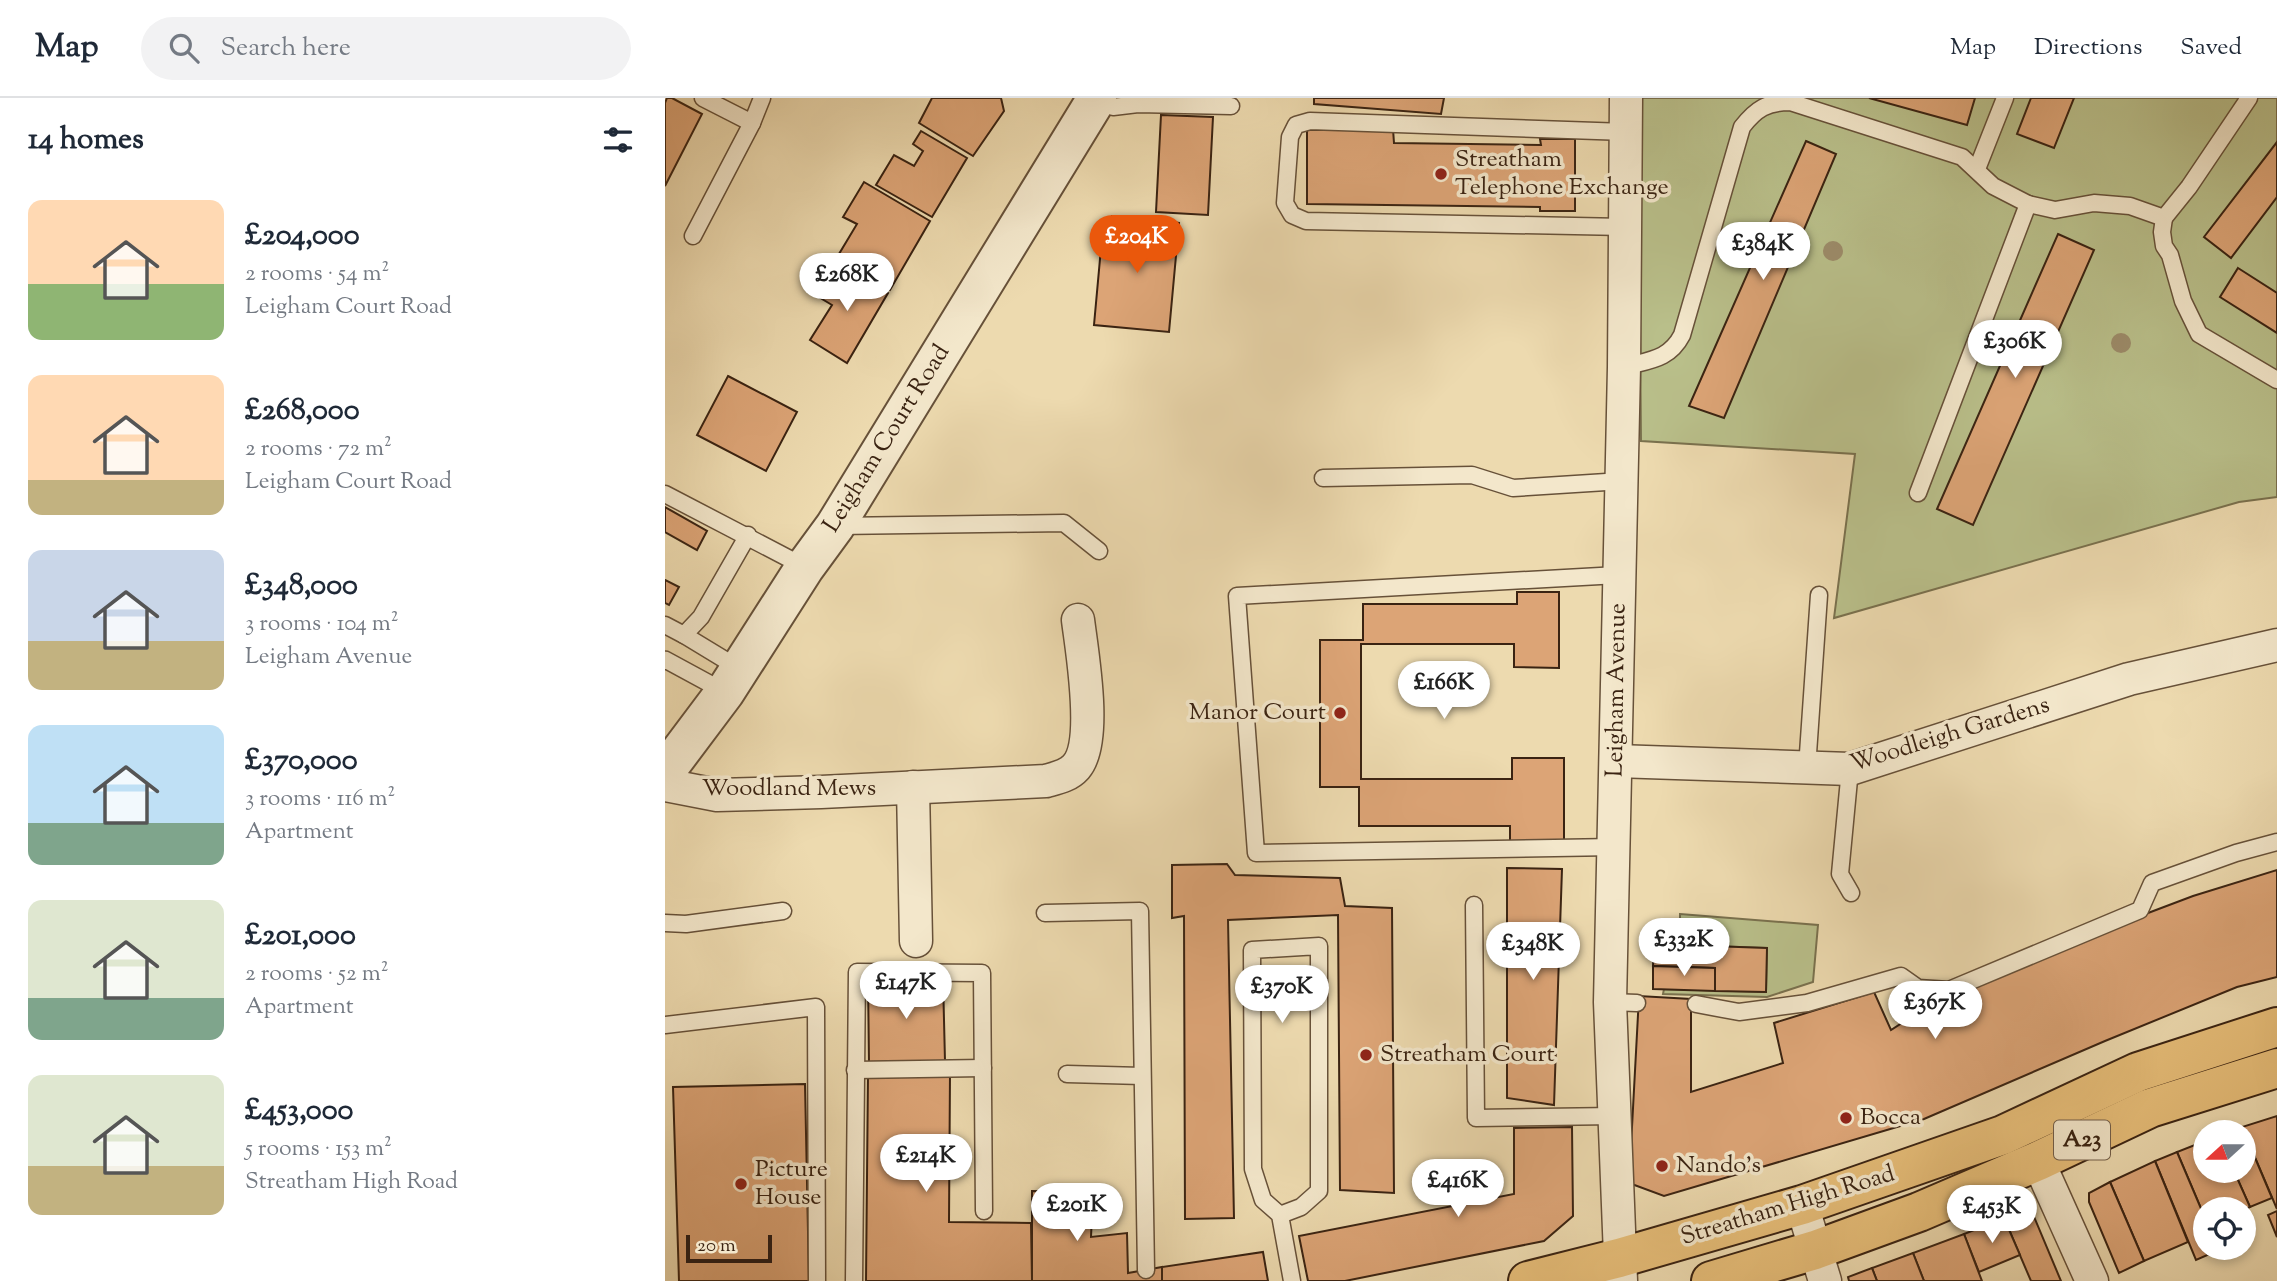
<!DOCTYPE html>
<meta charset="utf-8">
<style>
body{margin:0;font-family:"Sorts Mill Goudy",serif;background:#f2f2f3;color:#1f2937;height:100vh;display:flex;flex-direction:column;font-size:26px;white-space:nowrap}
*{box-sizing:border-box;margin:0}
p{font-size:23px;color:#747a83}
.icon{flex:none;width:38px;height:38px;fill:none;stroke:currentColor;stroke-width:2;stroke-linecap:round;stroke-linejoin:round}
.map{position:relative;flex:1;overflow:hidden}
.drawer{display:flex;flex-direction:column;background:#fff;width:665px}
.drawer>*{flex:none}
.needle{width:46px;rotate:249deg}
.controls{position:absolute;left:1528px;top:1022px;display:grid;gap:14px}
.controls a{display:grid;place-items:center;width:63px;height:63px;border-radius:50%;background:#fff;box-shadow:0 4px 10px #0003;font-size:35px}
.scale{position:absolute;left:21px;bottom:18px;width:86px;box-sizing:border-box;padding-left:7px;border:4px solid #3a2312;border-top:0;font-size:19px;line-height:24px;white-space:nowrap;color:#3a2312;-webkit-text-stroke:5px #f3e7cb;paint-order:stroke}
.price{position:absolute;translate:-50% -60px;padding:0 16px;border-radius:24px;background:#fff;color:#222;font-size:23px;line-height:46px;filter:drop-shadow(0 2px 4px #0008)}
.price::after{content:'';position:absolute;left:50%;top:42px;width:21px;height:16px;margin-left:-10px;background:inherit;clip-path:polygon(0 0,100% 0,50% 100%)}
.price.selected{background:#ea580c;color:#fff}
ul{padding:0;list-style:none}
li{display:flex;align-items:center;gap:21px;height:175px;padding:0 28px}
li span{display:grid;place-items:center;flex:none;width:196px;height:140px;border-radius:14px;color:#555}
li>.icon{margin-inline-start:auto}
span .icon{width:84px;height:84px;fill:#fffc;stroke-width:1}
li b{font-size:30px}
h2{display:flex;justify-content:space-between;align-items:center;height:84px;padding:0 28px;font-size:30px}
header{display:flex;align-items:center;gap:42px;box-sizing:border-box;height:98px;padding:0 35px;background:#fff;border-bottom:2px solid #e0e1e3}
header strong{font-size:33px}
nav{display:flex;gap:38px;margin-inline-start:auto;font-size:24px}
.search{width:490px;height:63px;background:#f2f2f3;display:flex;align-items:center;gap:18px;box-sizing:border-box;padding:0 24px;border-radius:38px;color:#747a83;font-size:26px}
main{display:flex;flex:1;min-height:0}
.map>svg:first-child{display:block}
</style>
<header>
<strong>Map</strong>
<div class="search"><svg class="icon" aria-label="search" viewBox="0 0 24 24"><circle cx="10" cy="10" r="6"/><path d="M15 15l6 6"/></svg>Search here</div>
<nav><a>Map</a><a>Directions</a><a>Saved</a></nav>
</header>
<main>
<section class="drawer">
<h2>14 homes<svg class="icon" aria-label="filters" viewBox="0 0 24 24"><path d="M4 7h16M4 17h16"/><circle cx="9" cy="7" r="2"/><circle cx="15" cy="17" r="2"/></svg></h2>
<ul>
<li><span style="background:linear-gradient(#ffd9b3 60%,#8fb573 0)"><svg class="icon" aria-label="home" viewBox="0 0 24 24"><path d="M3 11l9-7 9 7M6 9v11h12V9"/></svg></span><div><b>£204,000</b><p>2 rooms · 54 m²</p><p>Leigham Court Road</p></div></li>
<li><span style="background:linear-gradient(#ffd9b3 75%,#c2b280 0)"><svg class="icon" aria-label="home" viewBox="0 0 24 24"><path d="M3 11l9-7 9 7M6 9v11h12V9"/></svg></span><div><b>£268,000</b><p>2 rooms · 72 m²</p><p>Leigham Court Road</p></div></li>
<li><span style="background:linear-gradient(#c9d6e8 65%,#c2b280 0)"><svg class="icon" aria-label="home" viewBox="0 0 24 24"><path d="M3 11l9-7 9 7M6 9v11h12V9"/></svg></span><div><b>£348,000</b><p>3 rooms · 104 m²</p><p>Leigham Avenue</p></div></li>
<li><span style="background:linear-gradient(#bfe0f5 70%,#7fa58c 0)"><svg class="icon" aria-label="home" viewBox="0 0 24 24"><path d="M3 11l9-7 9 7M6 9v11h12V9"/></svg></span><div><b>£370,000</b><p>3 rooms · 116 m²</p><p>Apartment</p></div></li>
<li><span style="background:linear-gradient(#dfe7d0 70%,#7fa58c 0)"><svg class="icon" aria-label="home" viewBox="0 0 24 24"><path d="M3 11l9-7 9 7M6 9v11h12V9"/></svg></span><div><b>£201,000</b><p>2 rooms · 52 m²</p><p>Apartment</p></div></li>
<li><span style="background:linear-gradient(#dfe7d0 65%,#c2b280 0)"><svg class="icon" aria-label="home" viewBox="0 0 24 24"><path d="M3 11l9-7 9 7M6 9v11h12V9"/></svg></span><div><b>£453,000</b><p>5 rooms · 153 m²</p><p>Streatham High Road</p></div></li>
</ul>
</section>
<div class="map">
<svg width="1612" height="1183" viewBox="0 0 1612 1183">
<rect width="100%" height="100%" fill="#eddaaf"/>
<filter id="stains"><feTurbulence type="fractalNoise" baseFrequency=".00286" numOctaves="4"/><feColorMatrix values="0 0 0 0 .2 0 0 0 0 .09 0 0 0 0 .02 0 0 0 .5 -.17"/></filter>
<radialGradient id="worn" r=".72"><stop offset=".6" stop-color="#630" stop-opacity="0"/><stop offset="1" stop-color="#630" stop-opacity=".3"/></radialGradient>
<g fill="#b9bf8a" stroke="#7a714e" stroke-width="2">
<polygon points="973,0 1612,0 1612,399 1574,404 1169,520 1190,356 976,343"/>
<polygon points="1015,816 1153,827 1148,884 1102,899 998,896 999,891 1101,894 1102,850 1015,847"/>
</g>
<g fill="#dca476" stroke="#3a2312" stroke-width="2">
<polygon points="2,0 7,0 37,16 0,88 0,5"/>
<polygon points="267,0 336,0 339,13 308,58 254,25"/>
<polygon points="649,0 779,0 776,16 649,6"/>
<polygon points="1204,0 1310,0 1302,27"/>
<polygon points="1366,0 1409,0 1389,50 1352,36"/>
<polygon points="496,17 548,19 543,117 491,114"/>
<polygon points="728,31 729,45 876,47 875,41 910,41 910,113 875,113 875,109 642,106 642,32"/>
<polygon points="256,33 302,60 267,119 211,87 229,57 249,68 258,53 248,46"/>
<polygon points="1141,43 1171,56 1059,320 1024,308"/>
<polygon points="1612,44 1612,99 1566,160 1539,139"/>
<polygon points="199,84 265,123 225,192 191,172 193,168 174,156 192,126 178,119"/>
<polygon points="447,118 514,125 504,234 429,227 437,139 444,140"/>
<polygon points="1393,136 1429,152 1308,427 1272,411"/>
<polygon points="1573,170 1612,195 1612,235 1555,199"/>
<polygon points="184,171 223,195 182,265 145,242 167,207 152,198 165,176 177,183"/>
<polygon points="63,278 132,314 101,373 32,337"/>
<polygon points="0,409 42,433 32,452 0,434"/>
<polygon points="0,482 14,489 4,507 0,505"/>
<polygon points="852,494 894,494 894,570 849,569 849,546 696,546 696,681 847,681 847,660 899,660 899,745 845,745 845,728 694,728 694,689 655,689 655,542 698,542 698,506 852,506"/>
<polygon points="562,766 570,777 675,780 680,808 727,810 729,1095 675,1092 673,817 563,822 569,1120 520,1121 519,818 507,820 507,767"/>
<polygon points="842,770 897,771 889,1007 842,1000"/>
<polygon points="1612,772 1612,879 1572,889 1440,943 1259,1021 999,1098 964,1085 974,898 1026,901 1026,994 1118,965 1109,925 1209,894 1226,932 1260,910 1446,829 1528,798"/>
<polygon points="989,846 1102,850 1101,894 1050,893 1050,870 988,868"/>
<polygon points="988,868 1050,870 1050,893 988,891"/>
<polygon points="278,881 280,963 204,964 203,882"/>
<polygon points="285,975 284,1124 366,1125 367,1183 201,1183 203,976"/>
<polygon points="140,986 144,1183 14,1183 8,989"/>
<polygon points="1612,1018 1612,1111 1577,1029"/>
<polygon points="907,1029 908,1118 879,1143 680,1183 643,1183 634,1138 849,1096 849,1030"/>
<polygon points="1577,1029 1607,1100 1585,1109 1569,1073 1578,1073 1578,1034 1563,1034"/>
<polygon points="1540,1043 1540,1073 1569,1073 1585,1109 1578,1112 1540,1111 1540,1120 1512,1054"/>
<polygon points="1512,1054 1540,1120 1540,1150 1553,1150 1554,1152 1531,1162 1490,1063"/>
<polygon points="1490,1063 1523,1144 1479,1163 1445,1084"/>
<polygon points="1445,1084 1479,1163 1454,1175 1424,1104 1424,1095"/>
<polygon points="367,1093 428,1094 426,1139 462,1135 463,1175 497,1169 497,1183 367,1183"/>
<polygon points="1359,1111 1367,1114 1396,1183 1366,1183 1339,1120"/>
<polygon points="1612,1113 1612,1139 1603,1117"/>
<polygon points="1339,1120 1355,1157 1314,1174 1299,1136"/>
<polygon points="1299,1136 1317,1183 1259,1183 1248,1155"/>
<polygon points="598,1154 603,1183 497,1183 497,1169"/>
<polygon points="1248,1155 1259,1183 1212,1183 1207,1170"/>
<polygon points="1207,1170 1212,1183 1184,1183 1183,1179"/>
</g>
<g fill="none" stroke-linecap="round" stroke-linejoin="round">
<g stroke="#675139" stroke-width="19">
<g id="service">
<polyline points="38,0 87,25"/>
<polyline points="430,3 448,9 473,6 566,8"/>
<polyline points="1312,71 1340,0"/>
<polyline points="1499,120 1497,134 1499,148 1505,157 1518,203 1534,236 1612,282"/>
<polyline points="960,129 641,123 627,117 620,105 625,39 631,27 645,23 961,34"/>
<polyline points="28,138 87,25 97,0"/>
<path d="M959,269C984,262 1004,262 1017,237L1077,29C1091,11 1102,4 1125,4L1297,59L1328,88L1363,106L1390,112L1429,105L1465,108L1499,120L1524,89L1584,0"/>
<polyline points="658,380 807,377 848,390 957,383"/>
<polyline points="1253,395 1363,106"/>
<polyline points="0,396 140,469"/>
<polyline points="172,428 399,425 434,453"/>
<polyline points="0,527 19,537 36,519 83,437"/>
<polyline points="19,537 75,571"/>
<polyline points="0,563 1,562 60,594"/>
<polyline points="1142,670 1154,497"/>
<polyline points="1185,671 1175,776 1186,795"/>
<polyline points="950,749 591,755 572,498 953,477"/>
<polyline points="809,807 811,1020 950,1018"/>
<polyline points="380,815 475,813 481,1172"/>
<polyline points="0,825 21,826 118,813"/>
<polyline points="945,904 972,905"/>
<polyline points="1031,906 1074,914 1142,905 1236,878 1253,890 1284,892 1475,812 1487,785 1571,755 1612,744"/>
<polyline points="0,927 151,909 152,1183"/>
<polyline points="190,972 318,970"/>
<polyline points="402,976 477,978"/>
<polyline points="615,1117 636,1109 654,1093 654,848 587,852 588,1071 598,1102 615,1117 627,1183"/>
<polyline points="189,1183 192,874 317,875 319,1113"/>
</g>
</g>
<g stroke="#675139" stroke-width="35">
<g id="minor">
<polyline points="951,663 1185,671 1464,581 1612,547"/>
<path d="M0,687L52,697L156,694L381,683C392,680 403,678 411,669C433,644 417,554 413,522"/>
<polyline points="248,689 251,843"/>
<polyline points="1373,1063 1427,1183"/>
<polyline points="1137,1107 1160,1183"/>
<polyline points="956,1183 945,904 959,269 961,0"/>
</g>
</g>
<g stroke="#675139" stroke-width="42">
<polyline id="tertiary" points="0,674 60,594 140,469 170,428 432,0"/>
</g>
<g stroke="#3a2312" stroke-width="42">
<g id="trunk">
<polyline points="863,1183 954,1160 1137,1107 1338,1037 1473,974 1612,929"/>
<polyline points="1046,1183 1150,1152 1254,1114 1373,1063 1485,1010 1612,970"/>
</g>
</g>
<use href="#service" stroke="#f3e7cb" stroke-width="16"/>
<use href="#minor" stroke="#f3e7cb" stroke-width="32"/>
<use href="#tertiary" stroke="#f3e7cb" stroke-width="38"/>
<use href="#trunk" stroke="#e6bd78" stroke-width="38"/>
</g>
<g fill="#9c8b69">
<circle cx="1168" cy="153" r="10"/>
<circle cx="1456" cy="245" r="10"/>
</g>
<g fill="#8f2418" stroke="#f3e7cb" stroke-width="2.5">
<circle cx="776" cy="76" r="7"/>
<circle cx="675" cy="615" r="7"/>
<circle cx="701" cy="957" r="7"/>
<circle cx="1181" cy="1020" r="7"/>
<circle cx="997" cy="1068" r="7"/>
<circle cx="76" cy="1086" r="7"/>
</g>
<g text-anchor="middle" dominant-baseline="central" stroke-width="7" stroke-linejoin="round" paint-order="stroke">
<rect fill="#f3e7cb" stroke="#725e4a" stroke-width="2" x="1389" y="1022.5" width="56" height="39" rx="5"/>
<g font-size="23" font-weight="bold" fill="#3a2312">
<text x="1417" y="1042">A23</text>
</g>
<g font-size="24" fill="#3a2312" stroke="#f3e7cb" text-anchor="start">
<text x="790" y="62">Streatham<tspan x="790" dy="28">Telephone Exchange</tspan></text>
<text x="661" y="615" text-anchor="end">Manor Court</text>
<text x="715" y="957">Streatham Court</text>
<text x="1195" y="1020">Bocca</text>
<text x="1011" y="1068">Nando's</text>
<text x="90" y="1072">Picture<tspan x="90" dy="28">House</tspan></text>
</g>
<g font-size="24" fill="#3a2312" stroke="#f3e7cb">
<text transform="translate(222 341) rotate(-58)">Leigham Court Road</text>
<text transform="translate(952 592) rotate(-89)">Leigham Avenue</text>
<text transform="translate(1285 637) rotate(-17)">Woodleigh Gardens</text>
<text x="124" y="691">Woodland Mews</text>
<text transform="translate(1123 1108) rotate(-17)">Streatham High Road</text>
</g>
</g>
<rect width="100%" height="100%" filter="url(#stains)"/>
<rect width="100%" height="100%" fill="url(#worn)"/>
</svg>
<div class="controls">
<a><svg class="needle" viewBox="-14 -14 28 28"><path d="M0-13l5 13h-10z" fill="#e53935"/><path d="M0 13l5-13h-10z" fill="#747a83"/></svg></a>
<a><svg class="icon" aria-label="locate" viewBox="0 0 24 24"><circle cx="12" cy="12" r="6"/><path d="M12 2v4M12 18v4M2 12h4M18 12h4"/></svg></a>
</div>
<div class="scale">20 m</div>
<b class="price selected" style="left:472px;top:177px">£204K</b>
<b class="price" style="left:1098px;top:184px">£384K</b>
<b class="price" style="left:182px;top:215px">£268K</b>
<b class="price" style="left:1350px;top:282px">£306K</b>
<b class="price" style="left:779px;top:623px">£166K</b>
<b class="price" style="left:1019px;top:880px">£332K</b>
<b class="price" style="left:868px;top:884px">£348K</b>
<b class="price" style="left:241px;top:923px">£147K</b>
<b class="price" style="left:617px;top:927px">£370K</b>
<b class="price" style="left:1270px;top:943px">£367K</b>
<b class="price" style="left:261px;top:1096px">£214K</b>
<b class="price" style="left:793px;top:1121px">£416K</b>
<b class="price" style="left:412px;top:1145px">£201K</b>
<b class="price" style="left:1327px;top:1147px">£453K</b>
</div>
</main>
